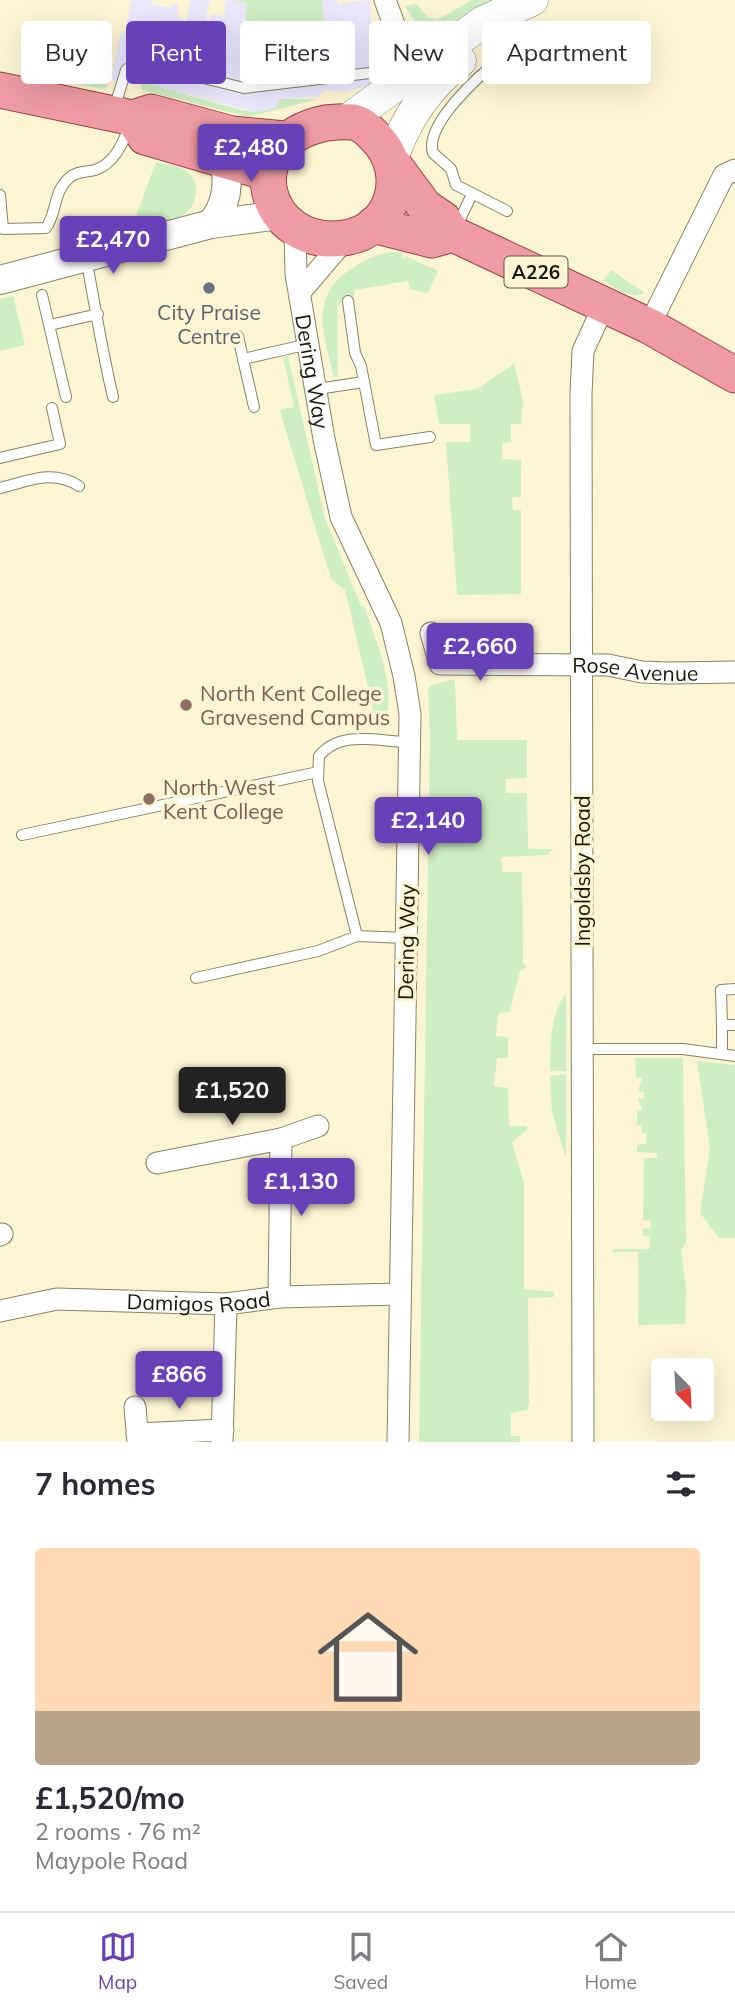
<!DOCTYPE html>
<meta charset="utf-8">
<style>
body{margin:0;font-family:Mulish,sans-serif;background:#f2f2f3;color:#2b2b33;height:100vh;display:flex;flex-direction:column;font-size:26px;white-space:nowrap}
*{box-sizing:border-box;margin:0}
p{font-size:23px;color:#7c7c81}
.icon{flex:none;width:38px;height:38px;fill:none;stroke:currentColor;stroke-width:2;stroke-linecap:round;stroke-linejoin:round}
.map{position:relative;height:1442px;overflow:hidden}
.drawer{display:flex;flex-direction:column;background:#fff;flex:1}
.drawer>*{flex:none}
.banner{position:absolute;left:21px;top:21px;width:693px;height:63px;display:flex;gap:14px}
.needle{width:46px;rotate:156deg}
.tools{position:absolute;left:651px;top:1358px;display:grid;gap:14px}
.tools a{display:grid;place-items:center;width:63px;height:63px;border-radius:7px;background:#fff;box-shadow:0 7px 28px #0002;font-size:35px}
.price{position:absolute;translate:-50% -60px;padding:0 16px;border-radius:7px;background:#6841b9;color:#fff;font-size:23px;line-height:46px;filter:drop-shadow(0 2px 4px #0008)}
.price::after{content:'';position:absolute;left:50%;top:42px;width:21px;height:16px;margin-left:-10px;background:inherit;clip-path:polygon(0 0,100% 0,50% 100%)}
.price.selected{background:#222;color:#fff}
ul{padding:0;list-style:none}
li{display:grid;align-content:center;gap:14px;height:371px;padding:0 35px}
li+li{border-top:2px solid #e1e1e2}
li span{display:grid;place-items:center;height:217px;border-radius:7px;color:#555}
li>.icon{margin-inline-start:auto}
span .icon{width:126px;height:126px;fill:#fffc;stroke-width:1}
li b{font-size:30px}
h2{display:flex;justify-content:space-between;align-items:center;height:84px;padding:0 35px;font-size:30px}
.pill{padding:0 24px;border-radius:7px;background:#fff;box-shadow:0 7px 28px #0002;font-size:24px;line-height:63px}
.pill.selected{background:#6841b9;color:#fff}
.tab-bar{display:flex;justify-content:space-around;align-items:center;height:98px;border-top:2px solid #e1e1e2;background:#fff;font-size:19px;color:#7c7c81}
.tab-bar a{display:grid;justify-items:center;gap:4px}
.tab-bar .selected{color:#6841b9}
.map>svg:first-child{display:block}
</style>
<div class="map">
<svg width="735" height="1442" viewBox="0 0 735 1442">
<rect width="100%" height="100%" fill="#fcf5d3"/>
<polygon fill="#eae7fd" points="132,0 152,0 151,4 170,8 172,4 178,5 178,17 186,22 191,0 210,0 206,18 209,24 212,14 224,16 226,0 247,3 243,36 246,36 249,24 266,22 268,35 295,33 294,22 302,21 314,33 313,23 324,21 322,0 337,0 338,4 369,0 375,64 384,75 367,86 345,92 325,90 317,97 280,99 277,108 255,112 152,85 147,78 130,84 111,80 120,34 124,34"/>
<g fill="#cdedc2">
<polygon points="231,0 322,0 324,22 313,23 314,33 304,34 302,21 294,22 295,33 292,33 267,35 266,22 250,24 246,36 243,36 247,3"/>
<polygon points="472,0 494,0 439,33 417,25 405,6 416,4 428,17 437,20"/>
<polygon points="61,70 111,80 105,89 57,81 56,75"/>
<polygon points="146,77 152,85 241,110 256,112 276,108 280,99 318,99 248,117 142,90 139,80"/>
<path d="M156,162C164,164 175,165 183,169C201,178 200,204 184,214C169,224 148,226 131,230Z"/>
<path d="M401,252L404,261L405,256L438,271L428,293L410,289L408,281L355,290L354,296L345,298L338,306L337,288L338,377H334C321,328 309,292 359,264C372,256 386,251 401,252Z"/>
<path d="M611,270L645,293C629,300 616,289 604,280Z"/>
<polygon points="13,296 25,345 0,351 0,299"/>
<path d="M288,356L325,518L361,606H364C375,640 405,703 377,732L376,733L378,729L345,590L331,579L282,418L280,410L294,407L283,357Z"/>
<polygon points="514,364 523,400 521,424 511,424 511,442 502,443 502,459 521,460 521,497 512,497 513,510 521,510 521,594 457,595 446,442 470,442 470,424 439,424 434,395 477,389"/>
<polygon points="455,679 457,740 527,740 527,778 506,779 506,793 527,793 528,849 553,849 548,855 501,857 502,872 522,872 523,963 527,967 520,971 510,1011 498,1014 496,1036 508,1037 508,1058 497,1058 494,1086 508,1088 509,1126 527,1126 527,1130 512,1142 524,1183 524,1289 554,1292 554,1297 528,1298 529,1404 527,1410 511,1413 511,1436 520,1436 520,1442 419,1442 430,734 428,690 431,685"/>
<path d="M566,993V1071H550C550,1045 550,1015 566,993Z"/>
<polygon points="635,1058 683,1058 686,1243 681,1250 686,1287 685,1324 638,1325 638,1252 613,1252 613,1249 650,1249 650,1237 643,1236 643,1229 651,1228 651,1220 643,1221 644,1158 657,1158 657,1153 637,1152 637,1145 646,1144 646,1133 642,1133 641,1125 637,1125 637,1111 642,1110 638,1099 644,1099 644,1092 638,1091 642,1078 636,1078"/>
<polygon points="697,1061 735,1065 735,1238 719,1238 700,1213 710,1148"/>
<polygon points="566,1074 566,1158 552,1113 550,1079 551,1076"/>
</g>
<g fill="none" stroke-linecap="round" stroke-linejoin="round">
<g stroke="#888162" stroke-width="12">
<g id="service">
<polyline points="114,109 126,70 138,62 244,88 370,73 384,65 407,42"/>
<path d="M0,195L3,229L46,228C57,213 53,192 69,178C76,171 87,172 95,170C114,164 123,143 129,127"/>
<path d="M507,211L456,185L451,169L433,153C424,125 479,75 500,60C506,56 513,55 520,51C529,46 538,38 546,32"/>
<polyline points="457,226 472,194"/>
<path d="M86,258C95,305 102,351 113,397"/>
<polyline points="42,295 66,397"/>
<polyline points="348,301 355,353 361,366 376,445 430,437"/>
<polyline points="50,325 98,314"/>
<polyline points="238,336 243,359 309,344"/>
<polyline points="243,359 254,407"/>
<polyline points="317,389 364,382"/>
<polyline points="0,458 60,444 52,408"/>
<path d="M0,488C29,481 52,469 79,486"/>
<polyline points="22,835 318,772"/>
<path d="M357,936L318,781L319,756C341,729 379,742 410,742"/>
<polyline points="196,978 318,951 357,936 406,938"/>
<polyline points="722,1025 721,990 735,989"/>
<polyline points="583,1049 683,1049 735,1056"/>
<polyline points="722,1054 722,1025 735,1025"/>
</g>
</g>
<g stroke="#888162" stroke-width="23">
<g id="minor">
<polyline points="385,0 395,27 436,71"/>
<path id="s1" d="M295,229L296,274L324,439L341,517L391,623L404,676L410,714L398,1442"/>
<polyline points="301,291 346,238"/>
<polyline points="649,326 724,175 735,170"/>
<path id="s2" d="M431,633L440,664L608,665L642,672L669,673L735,672"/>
<polyline points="157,1163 281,1139 318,1126"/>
<polyline points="0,1235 2,1234"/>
<polyline points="279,1297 281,1139"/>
<path id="s3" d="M0,1311L57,1299L226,1304L279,1297L398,1294"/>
<polyline points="135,1407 138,1442"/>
<polyline points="137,1434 223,1430"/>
<polyline points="222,1442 226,1304"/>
<polyline points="583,1442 581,394 583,351 604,305"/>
</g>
</g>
<g stroke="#888162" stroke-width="30">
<g id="tertiary">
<path d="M211,224C227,205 230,182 223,158"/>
<polyline points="0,280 211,224 280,215"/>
</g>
</g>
<g stroke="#888162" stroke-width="33">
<g id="secondary">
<polyline points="345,122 483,22 532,0"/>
<path d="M392,158C406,118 427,87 460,61"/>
</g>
</g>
<g stroke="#9b4145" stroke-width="37">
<g id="primary">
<polyline points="0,90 133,118 151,112 232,134 285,139"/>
<polyline points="133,118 145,137 268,173"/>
<path d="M326,123C335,122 344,121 353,122C362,124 369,130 375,137C410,171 395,231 344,238C264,250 232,142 326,123Z"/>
<polyline points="394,165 425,207 443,219 453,234"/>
<polyline points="373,225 432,240 453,234 649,326 735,375"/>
</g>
</g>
<use href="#service" stroke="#fff" stroke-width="10"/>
<use href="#minor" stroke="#fff" stroke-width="21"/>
<use href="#tertiary" stroke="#fff" stroke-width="28"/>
<use href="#secondary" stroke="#fff" stroke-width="32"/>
<use href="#primary" stroke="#ee9ba3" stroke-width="35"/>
</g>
<circle fill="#6b7280" stroke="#fcf5d3" stroke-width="2.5" cx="209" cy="288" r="7"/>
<g fill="#8d6e63" stroke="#fcf5d3" stroke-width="2.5">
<circle cx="186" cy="705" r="7"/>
<circle cx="149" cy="799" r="7"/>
</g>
<g text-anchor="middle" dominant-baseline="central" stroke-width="7" stroke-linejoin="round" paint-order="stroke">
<rect fill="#fcf5d3" stroke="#5c5846" stroke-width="2" x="504.5" y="256.5" width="63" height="31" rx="5"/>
<g font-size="19" font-weight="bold" fill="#181509">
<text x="536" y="272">A226</text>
</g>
<g font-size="21" fill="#5b616d" stroke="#fcf5d3">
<text x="209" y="312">City Praise<tspan x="209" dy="24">Centre</tspan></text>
</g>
<g font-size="21" fill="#181509" stroke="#fcf5d3">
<text stroke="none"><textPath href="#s1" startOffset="144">Dering Way</textPath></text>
<text stroke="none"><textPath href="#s2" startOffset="228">Rose Avenue</textPath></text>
<text transform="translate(582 871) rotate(-90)">Ingoldsby Road</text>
<text transform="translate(406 942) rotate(-89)">Dering Way</text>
<text stroke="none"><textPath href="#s3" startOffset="200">Damigos Road</textPath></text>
</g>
<g font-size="21" fill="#785e54" stroke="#fcf5d3" text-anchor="start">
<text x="200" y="693">North Kent College<tspan x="200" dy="24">Gravesend Campus</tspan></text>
<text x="163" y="787">North West<tspan x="163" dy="24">Kent College</tspan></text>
</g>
</g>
</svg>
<div class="tools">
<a><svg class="needle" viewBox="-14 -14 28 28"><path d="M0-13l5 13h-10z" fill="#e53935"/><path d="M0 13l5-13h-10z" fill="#7c7c81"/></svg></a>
</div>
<b class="price" style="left:251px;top:184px">£2,480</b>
<b class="price" style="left:113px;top:276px">£2,470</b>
<b class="price" style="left:480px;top:683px">£2,660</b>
<b class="price" style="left:428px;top:857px">£2,140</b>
<b class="price selected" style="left:232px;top:1127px">£1,520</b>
<b class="price" style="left:301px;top:1218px">£1,130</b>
<b class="price" style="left:179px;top:1411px">£866</b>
<div class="banner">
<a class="pill">Buy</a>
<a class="pill selected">Rent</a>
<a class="pill">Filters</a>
<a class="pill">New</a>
<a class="pill">Apartment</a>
</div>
</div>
<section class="drawer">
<h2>7 homes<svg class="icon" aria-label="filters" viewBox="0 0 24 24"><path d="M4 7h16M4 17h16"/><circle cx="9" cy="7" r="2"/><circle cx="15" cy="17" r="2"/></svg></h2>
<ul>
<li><span style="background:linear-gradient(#ffd9b3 75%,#b9a48a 0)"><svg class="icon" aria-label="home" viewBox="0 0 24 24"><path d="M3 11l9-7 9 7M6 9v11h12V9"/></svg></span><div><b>£1,520/mo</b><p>2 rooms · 76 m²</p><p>Maypole Road</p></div></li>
</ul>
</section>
<nav class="tab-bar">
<a class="selected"><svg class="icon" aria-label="map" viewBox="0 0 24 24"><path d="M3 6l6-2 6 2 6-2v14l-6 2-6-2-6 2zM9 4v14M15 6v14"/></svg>Map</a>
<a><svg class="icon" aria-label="saved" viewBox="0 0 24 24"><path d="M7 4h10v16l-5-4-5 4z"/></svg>Saved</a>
<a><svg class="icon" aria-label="home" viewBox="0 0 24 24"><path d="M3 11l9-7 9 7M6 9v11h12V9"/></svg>Home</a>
</nav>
